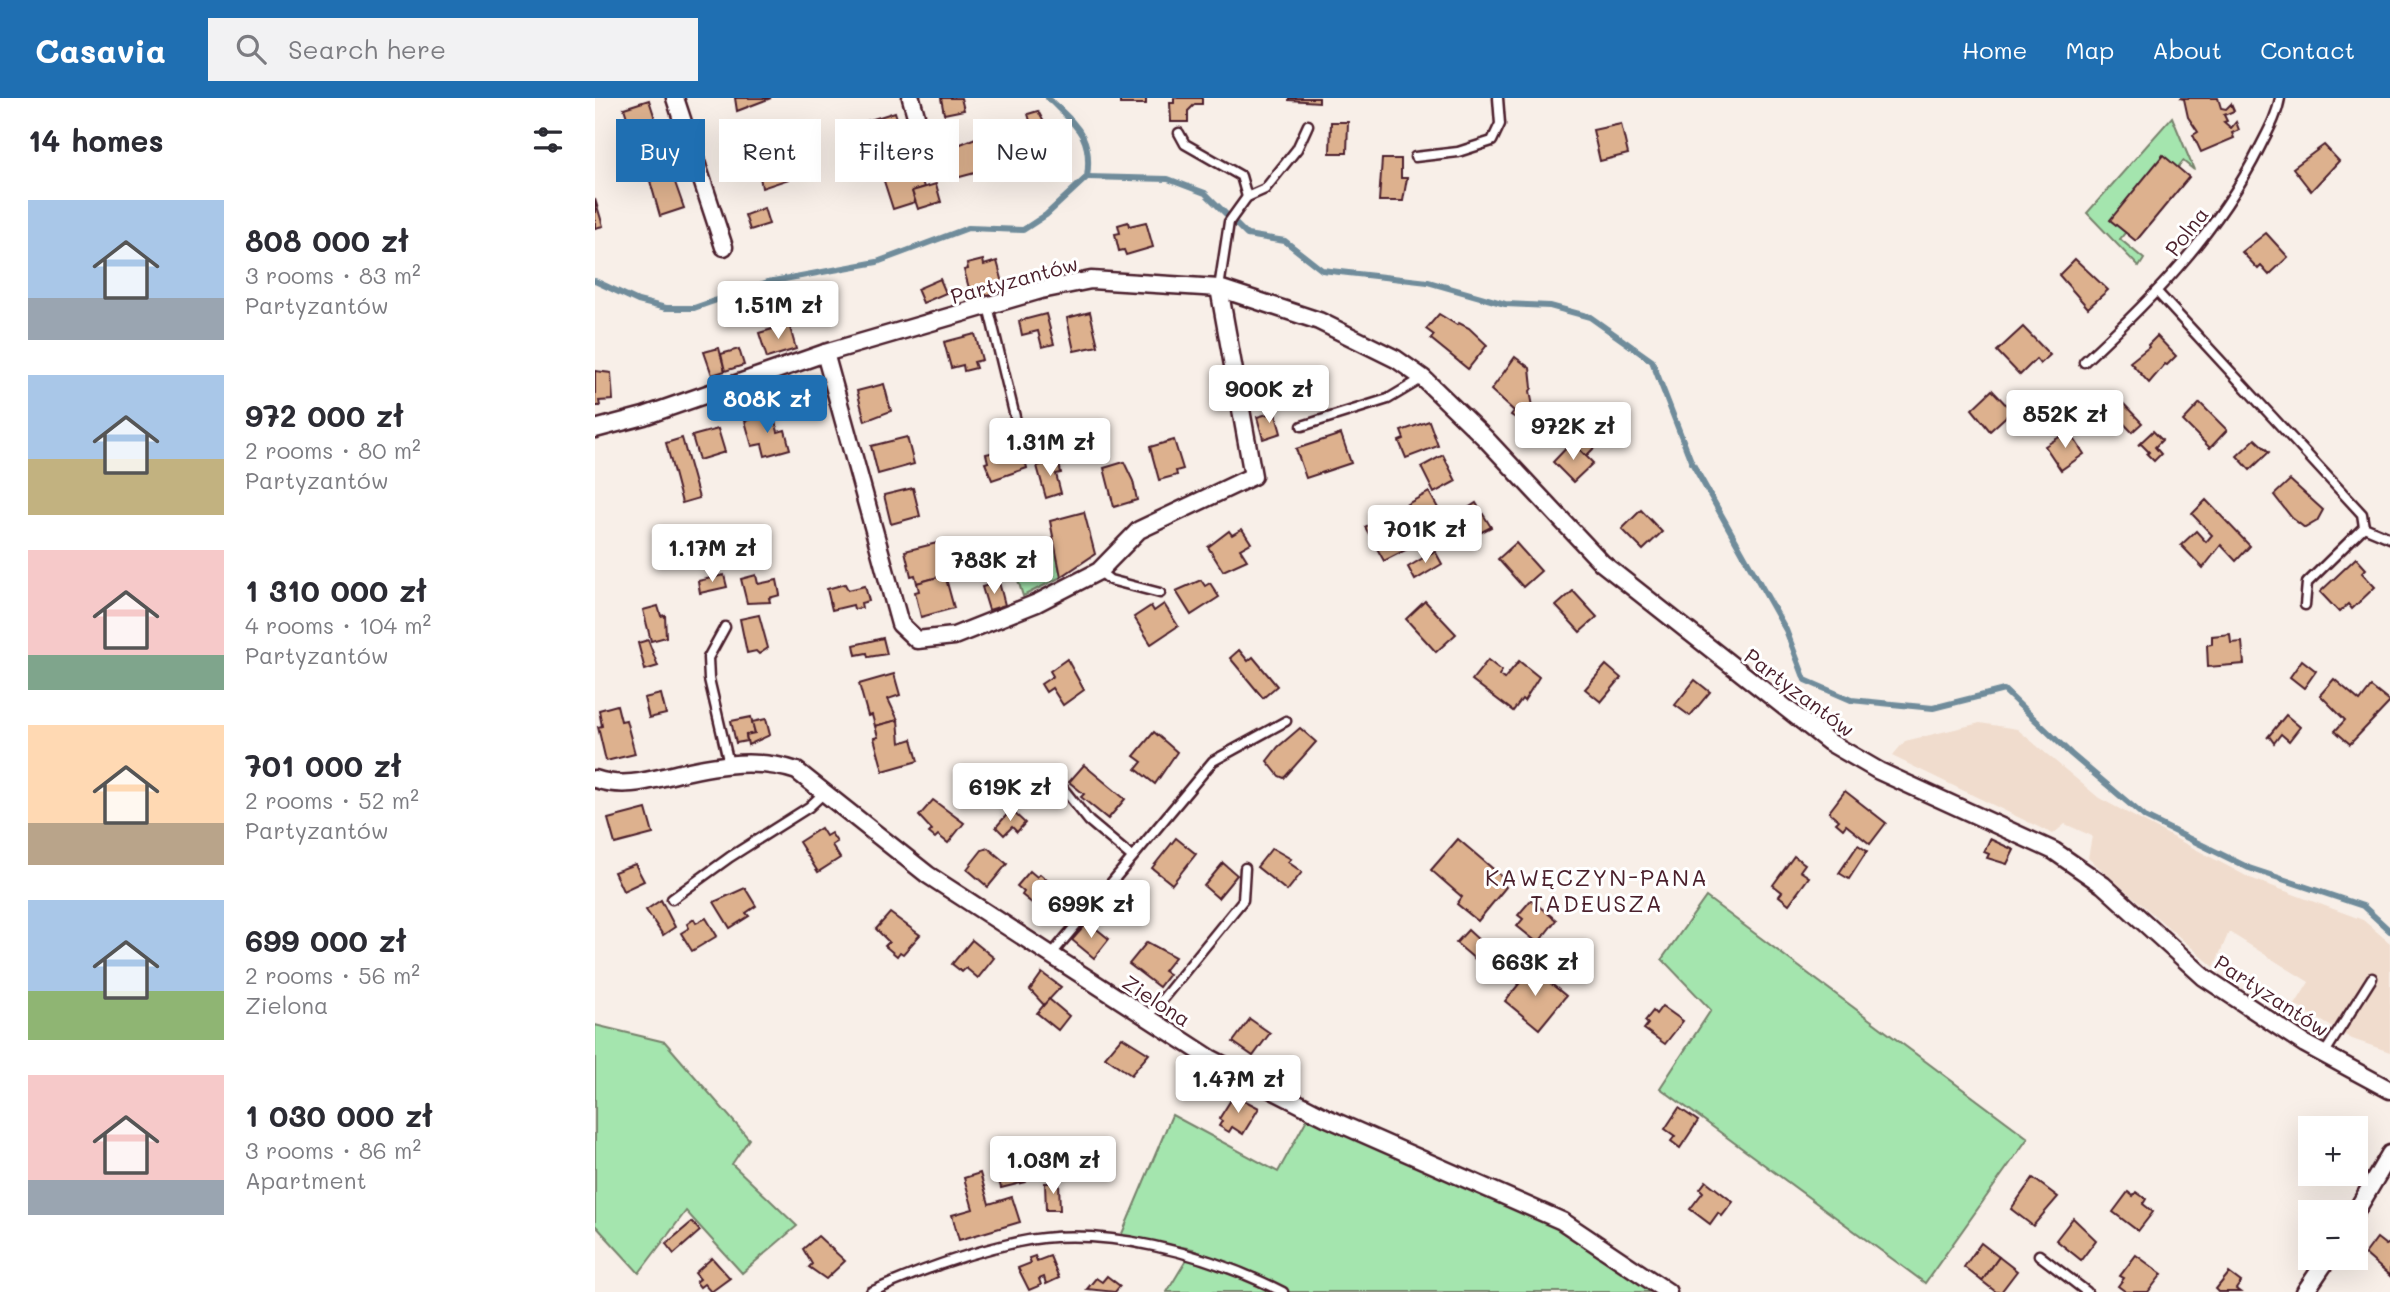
<!DOCTYPE html>
<meta charset="utf-8">
<style>
body{margin:0;font-family:Mali,sans-serif;background:#f2f2f3;color:#2b2b33;height:100vh;display:flex;flex-direction:column;font-size:26px;white-space:nowrap}
*{box-sizing:border-box;margin:0}
p{font-size:23px;color:#7c7c81}
.icon{flex:none;width:38px;height:38px;fill:none;stroke:currentColor;stroke-width:2;stroke-linecap:round;stroke-linejoin:round}
.map{position:relative;flex:1;overflow:hidden}
.side{display:flex;flex-direction:column;background:#fff;width:595px}
.side>*{flex:none}
.guide{position:absolute;left:21px;top:21px;width:665px;height:63px;display:flex;gap:14px}
.tools{position:absolute;left:1703px;top:1018px;display:grid;gap:14px}
.tools a{display:grid;place-items:center;width:70px;height:70px;border-radius:0px;background:#fff;box-shadow:0 7px 28px #0002;font-size:35px}
.price{position:absolute;translate:-50% -60px;padding:0 16px;border-radius:7px;background:#fff;color:#222;font-size:23px;line-height:46px;filter:drop-shadow(0 2px 4px #0008)}
.price::after{content:'';position:absolute;left:50%;top:42px;width:21px;height:16px;margin-left:-10px;background:inherit;clip-path:polygon(0 0,100% 0,50% 100%)}
.price.on{background:#1f6fb2;color:#fff}
ul{padding:0;list-style:none}
li{display:flex;align-items:center;gap:21px;height:175px;padding:0 28px}
li span{display:grid;place-items:center;flex:none;width:196px;height:140px;border-radius:0px;color:#555}
li>.icon{margin-inline-start:auto}
span .icon{width:84px;height:84px;fill:#fffc;stroke-width:1}
li b{font-size:30px}
h2{display:flex;justify-content:space-between;align-items:center;height:84px;padding:0 28px;font-size:30px}
.tag{padding:0 24px;border-radius:0px;background:#fff;box-shadow:0 7px 28px #0002;font-size:24px;line-height:63px}
.tag.on{background:#1f6fb2;color:#fff}
header{display:flex;align-items:center;gap:42px;box-sizing:border-box;height:98px;padding:0 35px;background:#1f6fb2;color:#fff}
header strong{font-size:33px}
nav{display:flex;gap:38px;margin-inline-start:auto;font-size:24px}
.search{width:490px;height:63px;background:#f2f2f3;display:flex;align-items:center;gap:18px;box-sizing:border-box;padding:0 24px;border-radius:0px;color:#7c7c81;font-size:26px}
main{display:flex;flex:1;min-height:0}
.map>svg:first-child{display:block}
</style>
<header>
<strong>Casavia</strong>
<div class="search"><svg class="icon" aria-label="search" viewBox="0 0 24 24"><circle cx="10" cy="10" r="6"/><path d="M15 15l6 6"/></svg>Search here</div>
<nav><a>Home</a><a>Map</a><a>About</a><a>Contact</a></nav>
</header>
<main>
<section class="side">
<h2>14 homes<svg class="icon" aria-label="filters" viewBox="0 0 24 24"><path d="M4 7h16M4 17h16"/><circle cx="9" cy="7" r="2"/><circle cx="15" cy="17" r="2"/></svg></h2>
<ul>
<li><span style="background:linear-gradient(#a9c7e8 70%,#9aa5b1 0)"><svg class="icon" aria-label="home" viewBox="0 0 24 24"><path d="M3 11l9-7 9 7M6 9v11h12V9"/></svg></span><div><b>808 000 zł</b><p>3 rooms · 83 m²</p><p>Partyzantów</p></div></li>
<li><span style="background:linear-gradient(#a9c7e8 60%,#c2b280 0)"><svg class="icon" aria-label="home" viewBox="0 0 24 24"><path d="M3 11l9-7 9 7M6 9v11h12V9"/></svg></span><div><b>972 000 zł</b><p>2 rooms · 80 m²</p><p>Partyzantów</p></div></li>
<li><span style="background:linear-gradient(#f6c9c9 75%,#7fa58c 0)"><svg class="icon" aria-label="home" viewBox="0 0 24 24"><path d="M3 11l9-7 9 7M6 9v11h12V9"/></svg></span><div><b>1 310 000 zł</b><p>4 rooms · 104 m²</p><p>Partyzantów</p></div></li>
<li><span style="background:linear-gradient(#ffd9b3 70%,#b9a48a 0)"><svg class="icon" aria-label="home" viewBox="0 0 24 24"><path d="M3 11l9-7 9 7M6 9v11h12V9"/></svg></span><div><b>701 000 zł</b><p>2 rooms · 52 m²</p><p>Partyzantów</p></div></li>
<li><span style="background:linear-gradient(#a9c7e8 65%,#8fb573 0)"><svg class="icon" aria-label="home" viewBox="0 0 24 24"><path d="M3 11l9-7 9 7M6 9v11h12V9"/></svg></span><div><b>699 000 zł</b><p>2 rooms · 56 m²</p><p>Zielona</p></div></li>
<li><span style="background:linear-gradient(#f6c9c9 75%,#9aa5b1 0)"><svg class="icon" aria-label="home" viewBox="0 0 24 24"><path d="M3 11l9-7 9 7M6 9v11h12V9"/></svg></span><div><b>1 030 000 zł</b><p>3 rooms · 86 m²</p><p>Apartment</p></div></li>
</ul>
</section>
<div class="map">
<svg width="1795" height="1194" viewBox="0 0 1795 1194">
<rect width="100%" height="100%" fill="#f8efe8"/>
<filter id="ink" filterUnits="userSpaceOnUse"><feTurbulence type="fractalNoise" baseFrequency=".0143" numOctaves="2"/><feDisplacementMap in="SourceGraphic" scale="14" xChannelSelector="R" yChannelSelector="G"/><feConvolveMatrix kernelMatrix="1 2 1 2 8 2 1 2 1" color-interpolation-filters="sRGB"/></filter>
<g filter="url(#ink)">
<polygon fill="#f0dccd" points="1385,625 1422,631 1504,700 1655,780 1768,822 1795,845 1795,954 1757,941 1700,907 1714,884 1634,834 1619,869 1493,760 1497,738 1470,726 1458,736 1297,658 1310,643"/>
<g fill="#a4e5ae" stroke="#77826c" stroke-width="2">
<polygon points="1577,19 1599,72 1588,63 1525,141 1549,161 1544,169 1492,115"/>
<polygon points="460,447 466,479 428,498 422,479 433,456"/>
<polygon points="1111,799 1433,1040 1330,1185 1065,990 1116,912 1067,861"/>
<polygon points="0,927 70,944 154,1041 137,1066 202,1128 147,1175 91,1113 44,1175 0,1127"/>
<polygon points="577,1017 683,1074 712,1021 970,1131 1060,1194 572,1194 598,1151 526,1138"/>
</g>
<g fill="none" stroke-linecap="round" stroke-linejoin="round">
<g stroke="#6f8c9b" stroke-width="6">
<polyline points="492,79 573,81 610,95 652,137 690,143 727,172 833,184 910,206 955,208 995,219 1057,263 1096,363 1191,532 1210,582 1256,602 1338,610 1409,592 1476,656 1550,719 1654,770 1768,808 1795,833"/>
<path d="M0,183L43,203L71,210H99L173,184L282,164L373,130L428,132L451,117L492,79C498,37 481,28 453,0"/>
</g>
</g>
<g fill="#ddb18e" stroke="#4a1f2b" stroke-width="2">
<polygon points="140,0 176,0 142,13"/>
<polygon points="346,0 366,0 369,12 349,16"/>
<rect x="525" y="0" width="26" height="6"/>
<polygon points="579,0 607,0 607,6 600,6 593,13 593,24 576,24 575,5 579,5"/>
<polygon points="694,0 724,0 724,4 694,2"/>
<polygon points="1585,0 1623,0 1626,10 1631,11 1636,6 1639,13 1629,17 1632,23 1629,24 1636,30 1641,24 1644,32 1637,35 1639,40 1606,54 1598,37 1603,34 1593,19 1589,1"/>
<polygon points="54,2 68,45 43,54 29,10"/>
<polygon points="443,13 451,28 455,48 443,50 433,16"/>
<polygon points="300,14 307,36 276,46 269,24"/>
<polygon points="736,24 753,24 752,55 735,55"/>
<polygon points="1026,26 1033,56 1005,63 998,32"/>
<polygon points="388,37 398,58 389,64 391,72 361,80 358,69 354,67 353,51"/>
<polygon points="1729,47 1744,63 1716,93 1698,70"/>
<polygon points="192,52 204,74 200,79 167,90 164,73 159,75 155,65 172,59 170,55 177,53 183,55"/>
<polygon points="1568,57 1594,79 1541,143 1515,122"/>
<polygon points="787,61 806,61 806,80 812,80 808,103 784,103"/>
<polygon points="323,72 329,89 317,93 320,104 298,111 288,80"/>
<polygon points="77,76 89,110 65,118 55,83"/>
<polygon points="341,86 346,104 323,111 317,93"/>
<polygon points="0,101 8,128 0,130"/>
<polygon points="169,110 174,126 155,132 150,117"/>
<polygon points="533,124 534,128 551,124 558,149 531,157 529,152 524,153 520,136 525,135 523,127"/>
<polygon points="1671,135 1693,159 1674,177 1666,168 1663,171 1647,154"/>
<polygon points="1480,161 1513,192 1493,210 1464,177"/>
<polygon points="388,162 389,167 402,163 410,192 377,201 369,172 373,171 372,166"/>
<polygon points="345,181 351,195 328,205 322,191"/>
<polygon points="495,214 503,248 479,253 472,220"/>
<polygon points="451,216 459,246 447,249 443,233 427,237 424,223"/>
<polygon points="844,216 862,227 864,225 874,230 892,247 873,271 836,241 839,237 831,231"/>
<polygon points="194,226 201,251 172,260 164,235"/>
<polygon points="1428,229 1455,257 1445,266 1441,261 1425,277 1402,253"/>
<polygon points="380,236 387,262 379,264 381,270 369,273 368,267 356,270 349,244"/>
<polygon points="1562,238 1581,258 1572,267 1570,266 1554,285 1535,264 1554,249 1553,247"/>
<polygon points="124,250 130,273 117,277 109,254"/>
<polygon points="144,251 149,267 130,273 126,256"/>
<polygon points="920,259 935,270 937,290 935,293 941,324 928,325 916,317 919,313 896,292"/>
<polygon points="0,273 16,275 18,302 4,303 5,308 0,308"/>
<polygon points="219,281 223,295 198,302 193,288"/>
<polygon points="289,286 296,313 270,323 262,293"/>
<polygon points="1397,292 1417,313 1395,333 1377,311"/>
<polygon points="1524,301 1547,325 1537,334 1514,310"/>
<polygon points="1605,305 1632,332 1615,350 1588,323"/>
<polygon points="680,314 686,335 668,341 662,319"/>
<polygon points="178,315 183,334 190,332 195,351 170,358 167,346 157,348 150,323"/>
<polygon points="834,323 843,348 811,360 804,343 809,341 806,333"/>
<polygon points="992,330 1005,344 991,358 977,344"/>
<polygon points="123,331 130,354 104,362 97,338"/>
<polygon points="1474,333 1489,356 1466,372 1450,348"/>
<polygon points="1558,333 1567,342 1560,349 1566,356 1559,363 1552,356 1554,354 1546,346 1543,347"/>
<polygon points="746,336 756,365 711,380 701,351"/>
<polygon points="312,339 319,366 283,376 276,348"/>
<polygon points="87,340 104,400 87,405 71,345"/>
<polygon points="1660,341 1674,354 1655,372 1642,358"/>
<polygon points="579,342 588,371 581,373 582,377 564,382 555,349"/>
<polygon points="977,344 998,365 978,384 958,364"/>
<polygon points="427,348 432,370 397,382 390,365 393,364 391,356"/>
<polygon points="848,357 861,383 839,395 826,369"/>
<polygon points="458,364 464,365 466,375 461,376 466,395 451,400 442,368"/>
<polygon points="529,364 538,383 542,402 519,409 509,370"/>
<polygon points="1695,382 1728,412 1722,423 1710,430 1697,420 1679,397"/>
<polygon points="318,390 325,418 296,426 289,397"/>
<polygon points="834,394 843,410 829,417 836,429 828,433 832,441 789,463 770,429"/>
<polygon points="1611,402 1655,448 1641,463 1626,447 1608,470 1586,447 1601,433 1611,444 1617,437 1597,416"/>
<polygon points="881,405 896,429 864,446 853,423"/>
<polygon points="846,411 858,430 843,438 832,419"/>
<polygon points="1046,412 1067,434 1048,452 1027,431"/>
<polygon points="489,414 500,456 466,479 455,423"/>
<polygon points="647,431 656,445 645,451 652,462 628,473 613,449 634,433 637,437"/>
<polygon points="342,445 350,477 322,485 320,477 316,478 310,453"/>
<polygon points="921,445 946,473 928,489 903,461"/>
<polygon points="840,453 847,466 820,482 813,469"/>
<polygon points="1761,460 1771,471 1767,475 1780,489 1757,511 1753,506 1744,514 1725,494"/>
<polygon points="129,477 132,489 105,495 103,483"/>
<polygon points="161,477 163,486 182,482 185,497 174,500 175,504 152,505 146,481"/>
<polygon points="350,477 359,510 326,519 320,494 324,493 322,485"/>
<polygon points="606,482 610,488 615,485 624,499 596,517 581,493"/>
<polygon points="404,484 410,507 394,512 387,489"/>
<polygon points="250,486 253,492 270,488 274,503 266,505 267,510 259,511 258,507 237,512 232,491"/>
<polygon points="978,493 1002,519 985,534 961,508"/>
<polygon points="830,503 861,536 841,554 811,521"/>
<polygon points="569,506 583,528 556,546 539,519 556,508 559,513"/>
<polygon points="63,508 66,518 70,517 71,539 56,543 48,512"/>
<polygon points="164,517 173,550 164,556 161,553 152,555 145,521"/>
<polygon points="1635,536 1636,545 1647,544 1649,566 1613,569 1612,547 1617,546 1617,538"/>
<polygon points="288,540 292,556 273,559 272,555 261,557 259,547"/>
<polygon points="53,542 63,568 50,572 43,545"/>
<polygon points="644,552 653,563 658,559 682,588 668,600 635,560"/>
<polygon points="472,561 489,592 468,607 457,590 451,594 446,586 458,578 455,573"/>
<polygon points="893,562 907,573 904,577 909,581 924,563 944,579 929,603 927,601 918,613 877,582"/>
<polygon points="1707,562 1721,573 1709,590 1695,579"/>
<polygon points="1011,567 1026,580 1006,604 990,591"/>
<polygon points="299,576 305,597 293,601 303,622 280,628 277,617 273,618 264,586"/>
<polygon points="1739,581 1765,603 1776,589 1795,604 1755,646 1740,633 1750,622 1725,597"/>
<polygon points="1100,582 1115,594 1095,618 1080,607"/>
<polygon points="66,596 71,616 54,620 49,600"/>
<polygon points="22,607 26,623 31,622 40,656 11,663 3,629 7,628 4,612"/>
<polygon points="1691,617 1705,629 1694,643 1686,636 1679,645 1674,638 1672,640"/>
<polygon points="156,619 160,635 151,637 152,643 141,645 136,623"/>
<polygon points="171,621 175,637 153,647 151,637 160,635 157,624"/>
<polygon points="303,622 305,645 317,641 323,663 288,673 279,640 283,639 280,628"/>
<polygon points="705,630 721,644 689,680 684,678 672,663 683,649"/>
<polygon points="559,634 582,654 560,686 541,671 547,664 539,658"/>
<polygon points="489,667 530,701 513,721 486,699 489,696 474,684"/>
<polygon points="1250,693 1291,725 1275,746 1251,727 1248,731 1241,725 1244,722 1234,714"/>
<polygon points="338,702 369,725 353,745 343,737 340,740 334,735 337,732 324,718"/>
<polygon points="51,711 58,736 20,746 13,721"/>
<polygon points="416,712 430,725 422,734 417,729 409,737 401,729"/>
<polygon points="226,730 231,738 236,735 242,744 237,747 245,760 223,774 204,744"/>
<polygon points="581,740 601,756 577,786 557,770"/>
<polygon points="863,741 911,782 908,786 911,789 883,823 862,806 867,799 836,772"/>
<polygon points="1395,741 1419,752 1412,766 1392,760 1394,756 1389,754"/>
<polygon points="1263,747 1272,753 1254,781 1244,775"/>
<polygon points="393,750 412,766 393,789 372,771 387,752"/>
<polygon points="677,750 696,761 693,764 707,774 692,793 662,769"/>
<polygon points="1199,758 1210,766 1205,773 1214,779 1194,806 1184,798 1187,794 1178,787"/>
<polygon points="628,765 642,777 623,800 609,788"/>
<polygon points="40,766 49,783 28,793 19,774"/>
<polygon points="435,773 442,779 445,776 465,793 465,799 448,814 427,797 429,794 422,788"/>
<polygon points="150,790 161,808 151,815 154,818 135,830 119,804"/>
<polygon points="66,802 80,829 68,837 51,812"/>
<polygon points="936,802 961,822 943,845 922,828 928,821 923,817"/>
<polygon points="295,815 325,837 308,856 305,854 302,858 290,848 294,844 281,831"/>
<polygon points="111,820 122,838 97,853 86,835 94,830 92,826 99,821 101,825"/>
<polygon points="493,824 514,841 499,860 477,842"/>
<polygon points="873,832 898,855 887,867 861,845"/>
<polygon points="377,842 399,860 383,880 371,870 367,874 357,866"/>
<polygon points="552,844 580,859 569,873 574,876 564,889 534,866"/>
<polygon points="937,870 971,898 944,931 910,903"/>
<polygon points="447,875 466,889 449,907 435,892"/>
<polygon points="454,901 474,918 463,932 442,915"/>
<polygon points="1067,908 1088,923 1070,946 1049,931 1053,926 1050,923 1058,913 1061,916"/>
<polygon points="655,921 675,935 658,958 638,944"/>
<polygon points="527,939 554,956 536,977 510,959"/>
<polygon points="639,997 664,1010 648,1036 637,1029 634,1034 624,1028 627,1023 624,1021"/>
<polygon points="1084,1010 1103,1023 1085,1050 1076,1043 1080,1038 1070,1031"/>
<polygon points="425,1065 430,1084 406,1090 401,1072"/>
<polygon points="385,1075 394,1106 417,1099 425,1124 364,1142 357,1117 378,1111 369,1080"/>
<polygon points="1438,1080 1463,1099 1438,1128 1416,1111"/>
<polygon points="1111,1083 1138,1104 1127,1118 1123,1115 1115,1126 1095,1111 1108,1094 1105,1091"/>
<polygon points="450,1085 464,1085 465,1112 451,1112"/>
<polygon points="1533,1094 1538,1098 1541,1094 1551,1101 1548,1106 1558,1114 1543,1133 1518,1114"/>
<polygon points="1478,1120 1501,1142 1486,1162 1461,1142"/>
<polygon points="97,1124 105,1133 79,1156 71,1146"/>
<polygon points="223,1138 250,1163 231,1181 214,1169 217,1166 208,1151"/>
<polygon points="1782,1140 1791,1147 1795,1145 1795,1178 1770,1156"/>
<polygon points="1386,1145 1404,1159 1387,1183 1369,1169"/>
<polygon points="1541,1157 1567,1176 1553,1194 1531,1194 1523,1188 1529,1180 1525,1178"/>
<polygon points="440,1158 442,1163 455,1158 464,1180 451,1186 449,1179 444,1181 446,1187 434,1192 423,1170 436,1165 434,1160"/>
<polygon points="1404,1159 1422,1173 1406,1194 1401,1194 1387,1183"/>
<polygon points="117,1160 135,1180 116,1194 109,1186 105,1189 101,1184 105,1181 100,1175"/>
<polygon points="1634,1175 1646,1184 1641,1191 1645,1194 1624,1194 1621,1191"/>
<polygon points="512,1178 525,1188 520,1194 492,1191 501,1180 507,1184"/>
</g>
<g fill="none" stroke-linecap="round" stroke-linejoin="round">
<g stroke="#4a1f2b" stroke-width="13">
<g id="service">
<polyline points="584,35 590,46 646,78 652,99"/>
<polyline points="820,59 863,54 897,43 905,26 903,0"/>
<polyline points="624,190 634,124 652,99 670,91 702,51 713,27"/>
<polyline points="1563,195 1767,416 1769,429 1712,485 1710,507"/>
<polyline points="393,208 430,360"/>
<path d="M1489,264C1558,200 1622,136 1665,49C1673,33 1682,18 1685,0"/>
<polyline points="707,328 793,301 828,280"/>
<polyline points="1769,429 1795,440"/>
<polyline points="504,473 515,482 565,495"/>
<polyline points="130,529 113,560 114,581 134,666"/>
<polyline points="458,678 494,723 537,759"/>
<polyline points="77,801 135,759 214,709 229,695"/>
<polyline points="456,857 618,663 691,623"/>
<polyline points="552,920 648,802 650,770"/>
<polyline points="1729,956 1777,880"/>
<polyline points="1444,1157 1492,1194"/>
<path d="M276,1194C323,1173 372,1155 423,1144C507,1126 613,1156 688,1194"/>
</g>
</g>
<g stroke="#4a1f2b" stroke-width="21">
<g id="minor">
<polyline points="80,0 129,149"/>
<polyline points="316,0 336,71"/>
<polyline points="230,255 305,526 322,542 359,538 442,505 504,473 544,432 658,378 624,190"/>
<polyline points="0,331 49,318 230,255 446,192 496,182 624,190 724,223 801,261 828,280 890,340 1007,465 1234,644 1284,673 1459,753 1508,787 1609,879 1710,946 1795,992"/>
<path d="M0,681C30,691 55,682 85,675C125,666 162,660 202,673L333,777L615,960L730,1019L967,1123L1073,1194"/>
<polyline points="1760,1115 1795,1056"/>
<polyline points="1710,1194 1733,1160"/>
</g>
</g>
<use href="#service" stroke="#fff" stroke-width="8"/>
<use href="#minor" stroke="#fff" stroke-width="16"/>
</g>
</g>
<g text-anchor="middle" dominant-baseline="central" stroke-width="6" stroke-linejoin="round" paint-order="stroke">
<g font-size="21" fill="#4a1f2b" stroke="#fff">
<text transform="translate(1591 133) rotate(-52)">Polna</text>
<text transform="translate(419 181) rotate(-15)">Partyzantów</text>
<text transform="translate(1205 594) rotate(37)">Partyzantów</text>
<text transform="translate(1677 897) rotate(33)">Partyzantów</text>
<text transform="translate(562 902) rotate(33)">Zielona</text>
</g>
<g font-size="23" letter-spacing="2" fill="#4a1f2b" stroke="#fff">
<text x="1002" y="779">KAWĘCZYN-PANA<tspan x="1002" dy="26">TADEUSZA</tspan></text>
</g>
</g>
</svg>
<div class="tools">
<a>+</a>
<a>−</a>
</div>
<b class="price" style="left:183px;top:243px">1.51M zł</b>
<b class="price" style="left:674px;top:327px">900K zł</b>
<b class="price on" style="left:172px;top:337px">808K zł</b>
<b class="price" style="left:1470px;top:352px">852K zł</b>
<b class="price" style="left:978px;top:364px">972K zł</b>
<b class="price" style="left:455px;top:380px">1.31M zł</b>
<b class="price" style="left:830px;top:467px">701K zł</b>
<b class="price" style="left:117px;top:486px">1.17M zł</b>
<b class="price" style="left:399px;top:498px">783K zł</b>
<b class="price" style="left:415px;top:725px">619K zł</b>
<b class="price" style="left:496px;top:842px">699K zł</b>
<b class="price" style="left:940px;top:900px">663K zł</b>
<b class="price" style="left:643px;top:1017px">1.47M zł</b>
<b class="price" style="left:458px;top:1098px">1.03M zł</b>
<div class="guide">
<a class="tag on">Buy</a>
<a class="tag">Rent</a>
<a class="tag">Filters</a>
<a class="tag">New</a>
</div>
</div>
</main>
